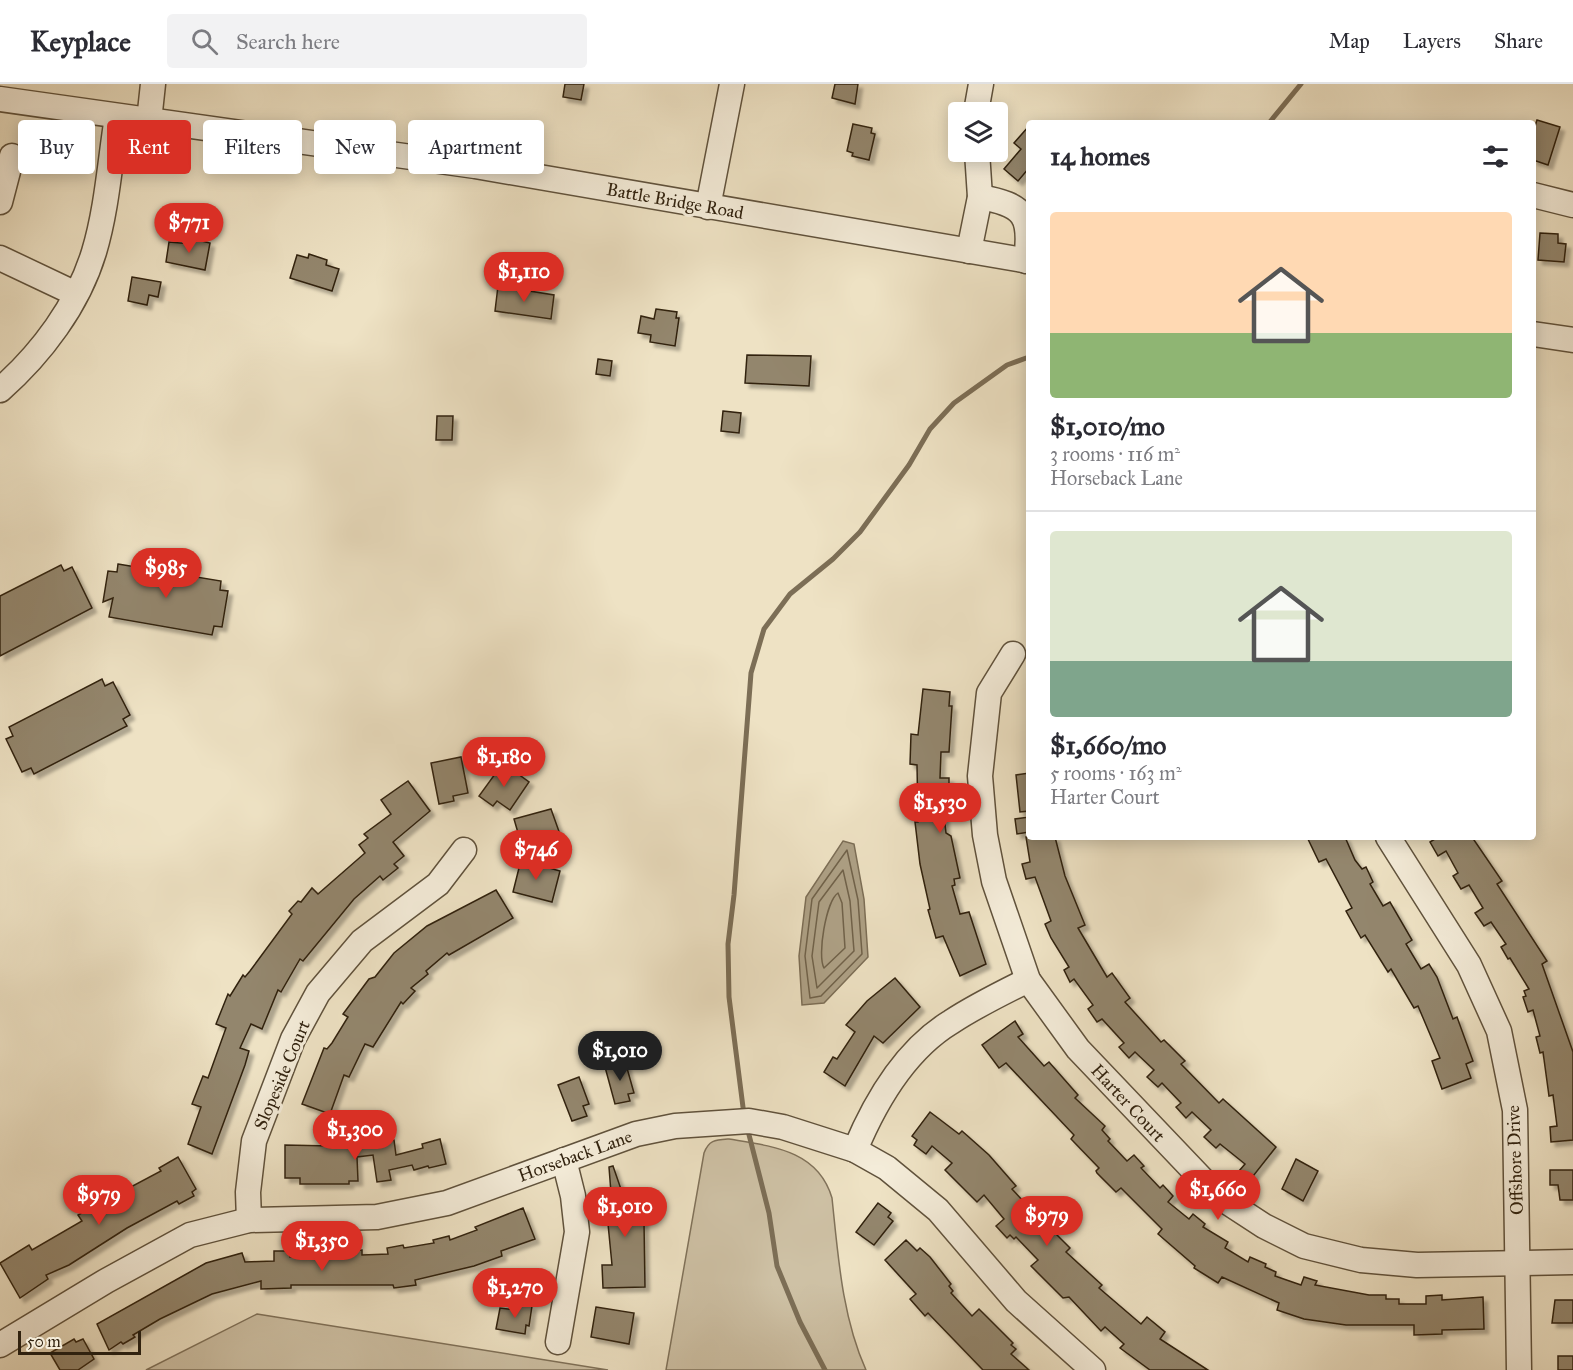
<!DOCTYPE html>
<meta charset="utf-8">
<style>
body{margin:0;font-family:"IM FELL Great Primer",serif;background:#f2f2f3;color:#2b2b33;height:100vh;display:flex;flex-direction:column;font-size:22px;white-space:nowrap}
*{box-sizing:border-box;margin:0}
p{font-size:20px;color:#7c7c81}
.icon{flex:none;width:33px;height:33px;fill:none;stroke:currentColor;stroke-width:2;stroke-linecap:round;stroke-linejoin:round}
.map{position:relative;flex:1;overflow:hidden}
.side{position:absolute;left:1026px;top:36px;width:510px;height:720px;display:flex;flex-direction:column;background:#fff;border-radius:6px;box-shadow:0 3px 15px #0003}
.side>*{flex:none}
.banner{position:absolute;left:18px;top:36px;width:570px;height:54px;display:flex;gap:12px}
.buttons{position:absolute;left:948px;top:18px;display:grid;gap:12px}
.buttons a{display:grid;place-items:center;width:60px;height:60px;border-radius:6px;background:#fff;box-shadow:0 3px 15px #0003;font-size:30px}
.scale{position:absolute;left:18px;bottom:15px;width:123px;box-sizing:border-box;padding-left:6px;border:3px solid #31220f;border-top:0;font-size:16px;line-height:21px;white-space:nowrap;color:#31220f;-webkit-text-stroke:4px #f4ecd9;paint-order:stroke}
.price{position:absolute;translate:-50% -51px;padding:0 14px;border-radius:21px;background:#d93025;color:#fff;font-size:20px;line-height:39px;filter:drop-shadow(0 2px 3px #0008)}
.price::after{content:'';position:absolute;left:50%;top:36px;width:18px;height:14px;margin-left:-9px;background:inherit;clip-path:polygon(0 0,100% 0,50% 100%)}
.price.active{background:#222;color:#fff}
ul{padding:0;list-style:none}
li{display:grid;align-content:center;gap:12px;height:318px;padding:0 24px}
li+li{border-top:2px solid #e1e1e2}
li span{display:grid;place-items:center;height:186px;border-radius:6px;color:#555}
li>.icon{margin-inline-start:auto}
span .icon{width:108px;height:108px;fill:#fffc;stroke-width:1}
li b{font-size:26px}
h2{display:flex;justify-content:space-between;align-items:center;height:72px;padding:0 24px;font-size:26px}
.tag{padding:0 21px;border-radius:6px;background:#fff;box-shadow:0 3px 15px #0003;font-size:21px;line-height:54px}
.tag.active{background:#d93025;color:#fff}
header{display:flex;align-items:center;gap:36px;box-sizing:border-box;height:84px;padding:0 30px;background:#fff;border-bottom:2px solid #e1e1e2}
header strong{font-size:28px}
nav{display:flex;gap:33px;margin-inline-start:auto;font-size:21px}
.search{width:420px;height:54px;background:#f2f2f3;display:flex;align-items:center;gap:15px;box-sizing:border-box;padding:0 21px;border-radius:6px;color:#7c7c81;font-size:22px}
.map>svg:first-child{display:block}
</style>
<header>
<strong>Keyplace</strong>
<div class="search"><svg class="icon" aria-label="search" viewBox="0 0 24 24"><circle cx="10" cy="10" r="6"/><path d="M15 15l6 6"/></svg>Search here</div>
<nav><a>Map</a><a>Layers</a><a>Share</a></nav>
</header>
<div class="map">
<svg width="1573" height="1286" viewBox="0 0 1573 1286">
<defs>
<filter id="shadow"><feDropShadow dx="4.5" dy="4.5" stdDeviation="1.5" flood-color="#0004"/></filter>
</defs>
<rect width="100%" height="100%" fill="#eee2c4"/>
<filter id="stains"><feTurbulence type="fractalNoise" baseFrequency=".00333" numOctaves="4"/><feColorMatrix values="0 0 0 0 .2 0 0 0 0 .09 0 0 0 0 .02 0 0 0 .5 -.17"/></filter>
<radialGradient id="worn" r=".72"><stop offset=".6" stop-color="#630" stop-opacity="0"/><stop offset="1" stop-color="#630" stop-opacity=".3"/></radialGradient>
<g fill="#cec1a5" stroke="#80725a" stroke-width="1.5">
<path d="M729,1055C771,1062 818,1066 832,1114C838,1171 842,1233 866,1286H666L704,1069C709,1056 715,1056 729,1055Z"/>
<polygon points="257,1230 608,1286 146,1286"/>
</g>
<polygon fill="#aea186" stroke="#7c6e56" stroke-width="1.5" points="843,757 854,760 864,815 868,873 824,919 802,921 799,872 806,813"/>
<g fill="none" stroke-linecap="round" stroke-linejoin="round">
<g stroke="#70624a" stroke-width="1.5">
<polygon points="847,766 858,816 862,870 821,912 810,914 805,872 812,815"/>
<polygon points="843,786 850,817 854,867 817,904 812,872 819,818"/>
<path d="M838,809L842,819L845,864L824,884C817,872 826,817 838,809Z"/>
</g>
<g stroke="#7c6e56" stroke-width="5">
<polyline points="1269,39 1301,0"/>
<polyline points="744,1031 729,913 728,860 734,811 751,589 764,545 790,510 833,475 860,448 909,381 930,345 954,319 1007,281 1029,273"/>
<polyline points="747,1043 769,1129 777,1182 800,1238 825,1286"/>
</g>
</g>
<g fill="#93866d" stroke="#31220f" stroke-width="1.5" filter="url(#shadow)">
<polygon points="565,0 584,0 581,16 563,13"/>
<polygon points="835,0 858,0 855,20 832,14"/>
<polygon points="1537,36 1560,43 1548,81 1533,76 1533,49"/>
<polygon points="853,40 872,44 871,49 875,50 869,76 852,72 853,69 847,67"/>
<polygon points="1029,42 1029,84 1018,97 1004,85 1021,65 1014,59"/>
<polygon points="1540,149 1558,150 1558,159 1566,160 1564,178 1538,176"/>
<polygon points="193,155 210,159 205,186 166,178 169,158 192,160"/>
<polygon points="309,170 327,176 326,181 339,185 332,207 290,194 297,171 308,174"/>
<polygon points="132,193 161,198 158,213 149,211 147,221 128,217"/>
<polygon points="498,202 554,211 551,235 495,227"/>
<polygon points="656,225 677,228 676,234 679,234 675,262 650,258 651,251 638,249 641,232 654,235"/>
<polygon points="747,271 811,272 809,302 745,299"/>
<polygon points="598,275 612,277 610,292 596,290"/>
<polygon points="723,327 741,329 739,349 721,347"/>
<polygon points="437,332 453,332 452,356 436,356"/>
<polygon points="118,480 221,497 220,506 228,507 222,543 214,542 212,551 109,533 113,514 103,518 108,487 117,488"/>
<polygon points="61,481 64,487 72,483 92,524 0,572 0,512"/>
<polygon points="102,595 105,602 113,598 130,631 123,635 127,642 34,690 31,684 22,688 6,655 13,652 9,643"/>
<polygon points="923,605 950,608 949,622 952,622 949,668 941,668 940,694 949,694 949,710 945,710 946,723 943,723 946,749 951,752 960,794 954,795 955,801 952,802 960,830 969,828 986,880 960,892 943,852 936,854 928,826 930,825 920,780 915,738 918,738 917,681 910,680 911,650 918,651"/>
<polygon points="461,673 468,709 453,712 454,717 439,720 431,679"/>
<polygon points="503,679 529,698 510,726 497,717 493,722 479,712"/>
<polygon points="1029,689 1029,727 1020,728 1016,691"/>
<polygon points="408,697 430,727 393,758 404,772 394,780 398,784 383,796 380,792 354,815 303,877 300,875 281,908 278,906 262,945 251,940 240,964 249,967 245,981 212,1070 188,1060 201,1023 192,1020 203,992 208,994 226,944 216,940 228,910 230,912 243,891 245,893 250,887 292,830 289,827 298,817 301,818 312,804 318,810 365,769 359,761 368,754 364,750 391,730 381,716"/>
<polygon points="551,725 562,756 523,766 514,735"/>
<polygon points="1029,733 1029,748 1017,750 1015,735"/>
<polygon points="1026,753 1055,753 1065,792 1085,841 1078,844 1107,893 1112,889 1130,914 1125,918 1161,958 1164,956 1185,977 1181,980 1219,1019 1223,1015 1276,1063 1250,1096 1239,1087 1245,1080 1220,1060 1216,1064 1204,1053 1211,1046 1192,1028 1186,1034 1176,1023 1181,1019 1162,999 1158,1003 1147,993 1154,986 1135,968 1129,974 1119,963 1124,959 1102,935 1097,938 1088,925 1093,921 1074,895 1070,898 1064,886 1069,883 1051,854 1045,840 1051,837 1035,793 1026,795 1022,780 1030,778"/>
<polygon points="1307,753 1345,753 1355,776 1362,785 1366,783 1373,798 1370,800 1383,822 1390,818 1412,856 1406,860 1421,885 1429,880 1437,893 1453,935 1457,933 1473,977 1466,980 1471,994 1442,1005 1432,977 1440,974 1418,922 1414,924 1391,885 1388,888 1365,851 1361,854 1346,827 1352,824 1326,775 1319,778"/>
<polygon points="1438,753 1472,753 1502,797 1497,800 1547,877 1542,880 1573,968 1573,1056 1551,1058 1550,1043 1557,1042 1553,1011 1549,1012 1543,968 1540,969 1536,953 1540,952 1533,926 1528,928 1523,913 1526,912 1524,907 1529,905 1510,874 1508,875 1501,863 1506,860 1491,838 1484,842 1475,829 1483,824 1469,801 1461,805 1453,792 1458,789 1446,767 1438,772 1430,758"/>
<polygon points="521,776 560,787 552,818 513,808"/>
<polygon points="496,806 513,834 449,871 447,869 426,887 428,890 411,904 415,907 403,920 401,918 373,963 365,960 349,993 344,991 330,1030 302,1020 324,964 327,965 332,959 348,933 343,930 369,895 375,893 394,869 427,842"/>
<polygon points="895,894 920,923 883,959 874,952 845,1002 824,988 833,973 837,975 855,948 846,941 867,917"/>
<polygon points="1015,937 1023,950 1018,953 1044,982 1049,978 1078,1011 1075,1014 1105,1042 1102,1046 1110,1055 1108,1057 1127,1077 1134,1071 1144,1082 1141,1084 1160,1104 1163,1101 1173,1112 1168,1118 1189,1135 1193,1130 1205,1140 1203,1143 1228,1158 1225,1164 1248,1178 1250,1173 1266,1180 1265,1183 1276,1188 1275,1192 1301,1201 1304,1193 1317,1197 1315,1201 1369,1211 1386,1211 1386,1215 1399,1215 1399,1220 1426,1220 1426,1212 1442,1211 1442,1216 1483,1213 1484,1245 1442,1246 1442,1250 1414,1251 1414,1241 1346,1241 1304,1235 1277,1226 1279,1219 1222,1193 1218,1199 1194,1184 1195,1182 1158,1150 1162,1145 1121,1104 1116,1108 1097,1089 1096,1087 1099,1084 1071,1055 1074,1051 1006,979 999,984 982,961"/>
<polygon points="625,977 634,1009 628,1010 630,1017 615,1020 605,983"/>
<polygon points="579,993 589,1020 583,1022 587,1032 572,1037 558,1001"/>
<polygon points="930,1028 959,1050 962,1047 989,1071 1016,1102 1012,1105 1049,1145 1050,1144 1070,1164 1066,1168 1102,1201 1099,1204 1141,1240 1147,1233 1165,1248 1160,1255 1208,1286 1150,1286 1120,1264 1124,1260 1105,1243 1101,1247 1069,1213 1063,1214 1031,1182 1038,1176 1016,1153 1014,1155 1010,1151 1007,1154 996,1142 1004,1135 984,1111 977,1118 945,1086 952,1079 932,1062 926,1070 914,1061 917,1056 912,1052"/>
<polygon points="440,1055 446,1080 429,1084 428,1082 414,1086 412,1081 389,1086 391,1096 377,1098 373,1071 357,1073 358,1097 349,1097 349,1100 300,1100 300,1094 285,1094 285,1061 331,1062 331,1058 353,1057 353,1063 394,1056 396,1071 423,1064 422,1060"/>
<polygon points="178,1073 196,1105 192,1108 194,1112 179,1120 177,1117 127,1144 69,1181 46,1191 48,1195 20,1214 0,1179 29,1161 32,1166 82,1137 78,1131 161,1087 159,1084"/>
<polygon points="1296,1075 1318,1087 1303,1117 1282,1105"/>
<polygon points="613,1082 623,1111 640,1105 644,1139 645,1203 603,1204 602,1181 612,1181 605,1109 611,1109 609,1083"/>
<polygon points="1550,1086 1573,1086 1573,1116 1560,1116 1558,1101 1550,1101"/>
<polygon points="878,1119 891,1129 888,1133 893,1137 874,1161 856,1148"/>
<polygon points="523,1124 535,1155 501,1167 502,1172 474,1182 415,1196 416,1201 394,1204 393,1201 291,1201 291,1204 261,1205 261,1197 212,1210 160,1235 133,1251 135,1253 123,1260 121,1258 109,1266 97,1240 206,1179 242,1169 245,1178 274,1177 274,1167 290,1167 290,1173 362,1166 362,1171 388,1170 387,1164 403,1161 404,1164 434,1159 433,1156 449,1152 450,1156 477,1146 475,1143"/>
<polygon points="906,1156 917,1167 920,1164 930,1173 951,1200 949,1202 953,1207 951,1209 972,1232 979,1225 1013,1259 1011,1261 1016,1265 1011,1270 1029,1286 983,1286 928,1229 925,1232 910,1215 916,1210 885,1176"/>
<polygon points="1555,1216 1573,1216 1573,1239 1552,1239"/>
<polygon points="516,1220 532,1222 529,1242 526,1241 525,1250 496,1245 500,1224 515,1226"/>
<polygon points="596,1223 634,1229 629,1260 591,1253"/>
<polygon points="74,1255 76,1258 83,1255 94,1275 78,1286 60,1286 50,1269"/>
<rect x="1558" y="1272" width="15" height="14"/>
</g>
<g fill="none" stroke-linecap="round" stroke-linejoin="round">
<g stroke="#60523c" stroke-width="27">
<g id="minor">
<polyline points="0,15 475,82 1029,177"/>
<polyline points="976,28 981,0"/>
<polyline points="149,37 153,0"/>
<polyline points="1533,111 1573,121"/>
<path d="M980,113C1025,121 1032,132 1026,177"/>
<polyline points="0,118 12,72"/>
<polyline points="708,123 732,0"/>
<polyline points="969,167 980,113 977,68"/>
<polyline points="0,174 76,210"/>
<polyline points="1533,250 1573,256"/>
<path d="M0,306C41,270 78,221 94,168C107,125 110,77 117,33"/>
<polyline points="1013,570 989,609 980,692 985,751 994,797 1028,896 1078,965 1218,1112 1264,1142 1304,1162 1361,1176 1417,1181 1573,1178"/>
<polyline points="1388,753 1469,881 1499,947 1515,1026 1519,1286"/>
<path d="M855,1066C875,1018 905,966 951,938C975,922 1002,909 1028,896"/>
<polyline points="249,1136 248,1108 254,1057 293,955 318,909 362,857 438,800 464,766"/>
<polyline points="558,1258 577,1148 573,1112 564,1076"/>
<polyline points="0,1261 106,1197 190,1151 249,1136 377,1133 447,1119 636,1050 675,1042 749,1037 783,1043 855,1066 887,1084 938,1126 1016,1217 1093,1286"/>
</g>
</g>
<use href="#minor" stroke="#f4ecd9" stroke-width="24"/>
</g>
<g text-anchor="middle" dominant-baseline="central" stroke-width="6" stroke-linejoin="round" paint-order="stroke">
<g font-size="18" fill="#31220f" stroke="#f4ecd9">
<text transform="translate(675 117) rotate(10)">Battle Bridge Road</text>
<text transform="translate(282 991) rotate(-67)">Slopeside Court</text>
<text transform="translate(1128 1019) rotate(47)">Harter Court</text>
<text transform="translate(575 1072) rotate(-20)">Horseback Lane</text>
<text transform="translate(1515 1076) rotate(-92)">Offshore Drive</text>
</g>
</g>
<rect width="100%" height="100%" filter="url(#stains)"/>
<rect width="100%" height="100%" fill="url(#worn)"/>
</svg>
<div class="buttons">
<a><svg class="icon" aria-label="layers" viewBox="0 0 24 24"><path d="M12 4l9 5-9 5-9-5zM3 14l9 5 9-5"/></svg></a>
</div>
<div class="scale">50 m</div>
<b class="price" style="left:189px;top:170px">$771</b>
<b class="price" style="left:524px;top:219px">$1,110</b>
<b class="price" style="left:166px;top:515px">$985</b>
<b class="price" style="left:504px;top:704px">$1,180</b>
<b class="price" style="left:940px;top:750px">$1,530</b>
<b class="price" style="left:536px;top:797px">$746</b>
<b class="price active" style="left:620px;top:998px">$1,010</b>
<b class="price" style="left:355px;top:1077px">$1,300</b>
<b class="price" style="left:1218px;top:1137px">$1,660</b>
<b class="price" style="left:99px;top:1142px">$979</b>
<b class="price" style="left:625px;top:1154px">$1,010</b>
<b class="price" style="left:1047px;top:1163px">$979</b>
<b class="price" style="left:322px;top:1188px">$1,350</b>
<b class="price" style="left:515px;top:1235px">$1,270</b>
<div class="banner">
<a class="tag">Buy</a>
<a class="tag active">Rent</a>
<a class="tag">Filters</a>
<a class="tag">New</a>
<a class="tag">Apartment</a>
</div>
<section class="side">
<h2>14 homes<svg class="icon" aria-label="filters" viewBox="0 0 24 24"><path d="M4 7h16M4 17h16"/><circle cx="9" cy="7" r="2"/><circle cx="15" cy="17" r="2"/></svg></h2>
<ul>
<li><span style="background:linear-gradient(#ffd9b3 65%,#8fb573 0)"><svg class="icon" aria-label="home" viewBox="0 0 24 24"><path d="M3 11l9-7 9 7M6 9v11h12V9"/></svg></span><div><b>$1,010/mo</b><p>3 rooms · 116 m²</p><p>Horseback Lane</p></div></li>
<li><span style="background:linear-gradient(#dfe7d0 70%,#7fa58c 0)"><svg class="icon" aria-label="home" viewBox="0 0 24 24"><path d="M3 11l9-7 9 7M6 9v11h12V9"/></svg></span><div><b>$1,660/mo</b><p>5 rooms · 163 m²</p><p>Harter Court</p></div></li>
</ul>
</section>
</div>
